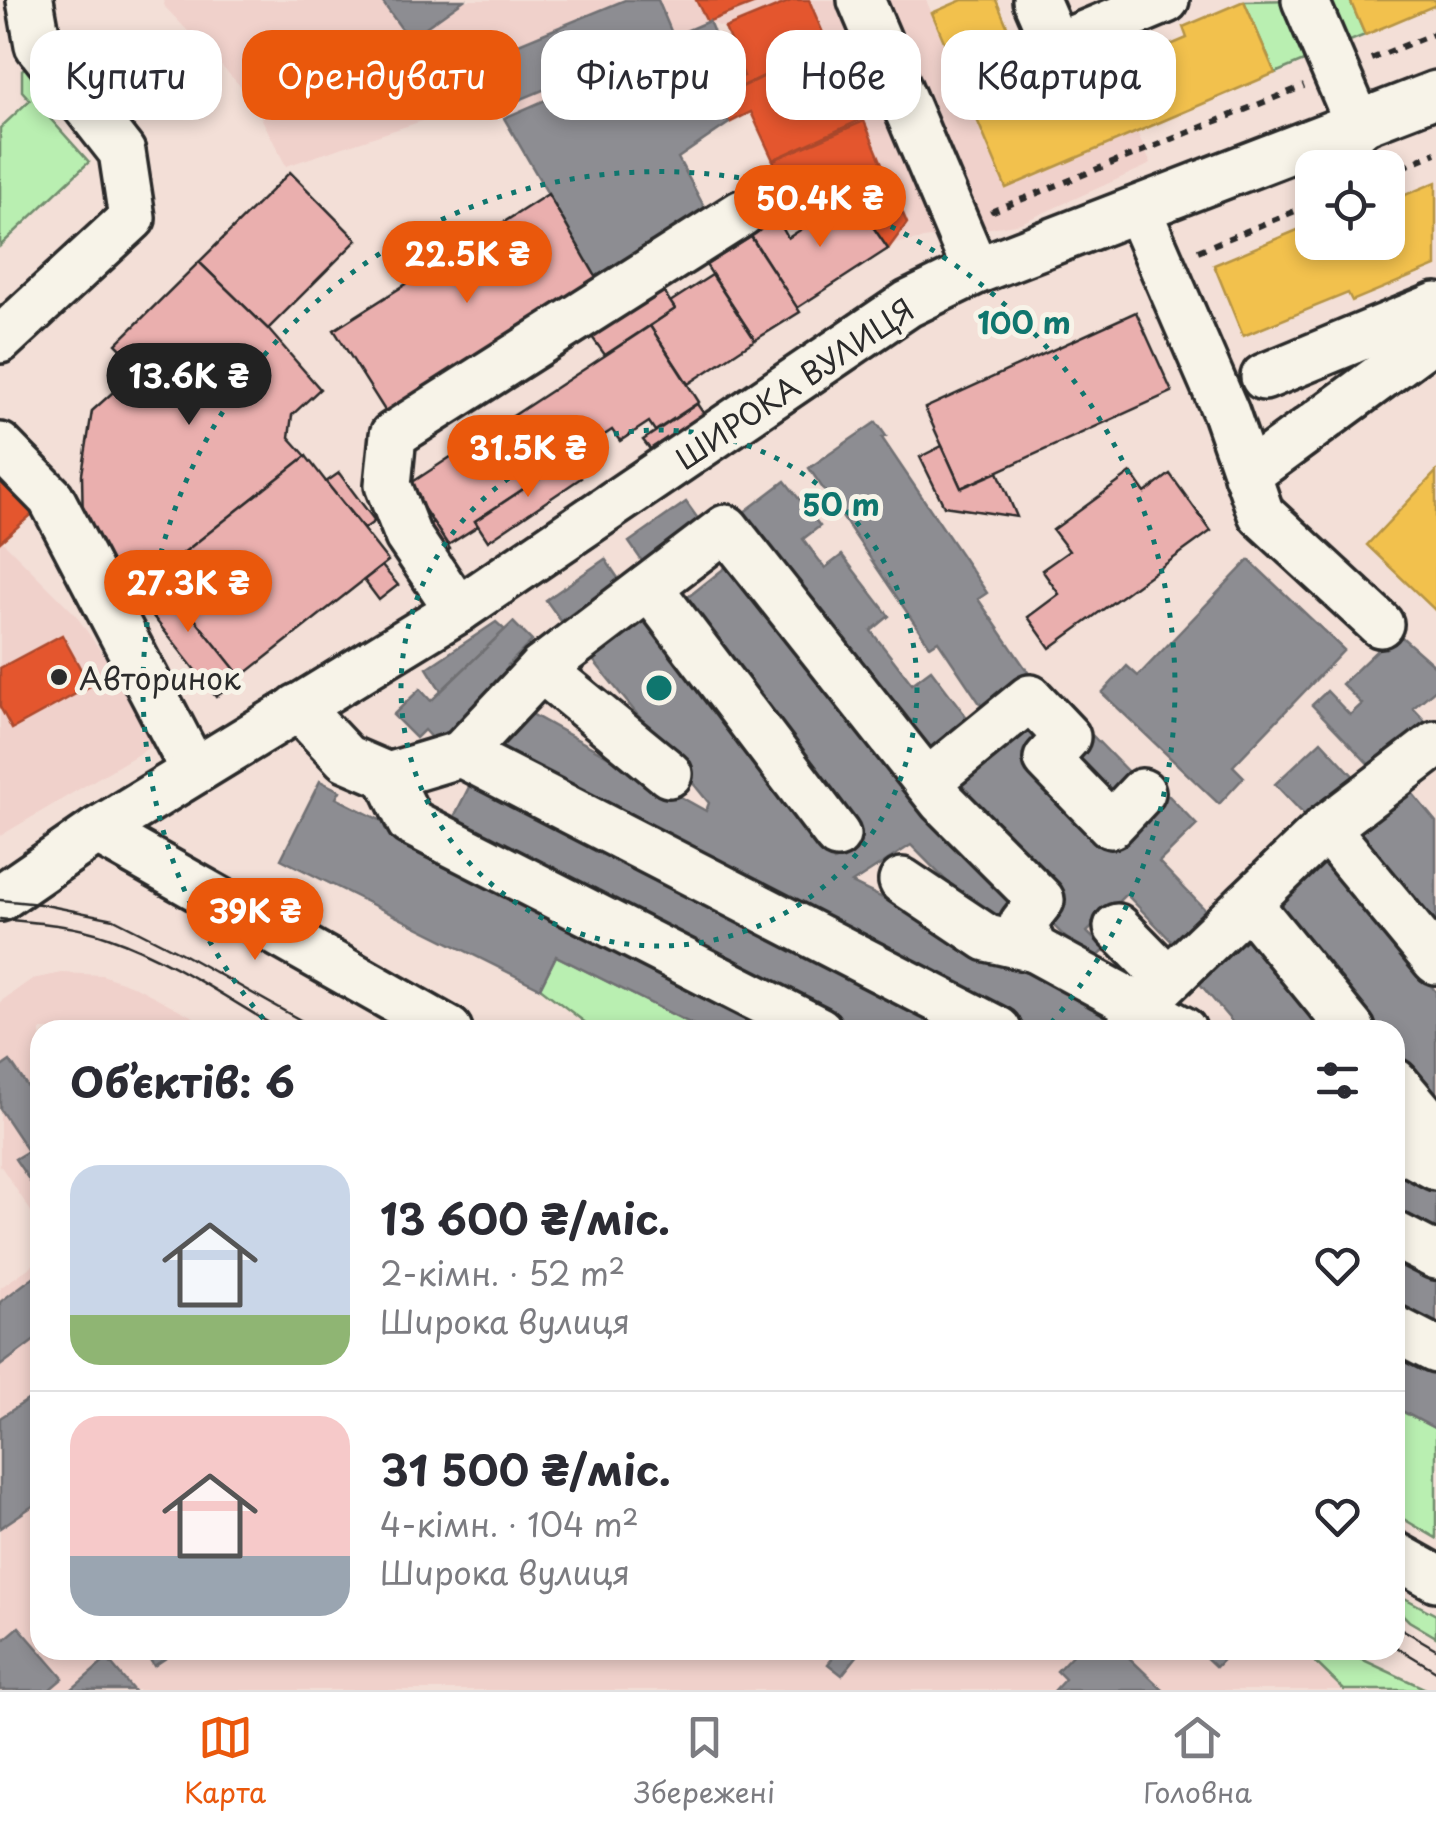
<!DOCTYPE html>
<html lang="uk">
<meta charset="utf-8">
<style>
body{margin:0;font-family:"Playpen Sans",sans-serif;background:#f7f7f7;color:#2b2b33;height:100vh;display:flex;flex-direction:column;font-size:38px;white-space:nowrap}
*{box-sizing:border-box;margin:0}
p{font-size:32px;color:#7c7c81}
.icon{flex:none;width:55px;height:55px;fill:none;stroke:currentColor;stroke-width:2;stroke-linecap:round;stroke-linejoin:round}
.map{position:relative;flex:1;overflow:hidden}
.side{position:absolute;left:30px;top:1020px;width:1375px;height:640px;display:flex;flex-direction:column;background:#fff;border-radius:30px;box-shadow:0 5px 15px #0003}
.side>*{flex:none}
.guide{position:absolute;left:30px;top:30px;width:1378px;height:90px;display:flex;gap:20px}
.buttons{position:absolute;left:1295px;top:150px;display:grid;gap:20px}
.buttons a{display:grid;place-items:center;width:110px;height:110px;border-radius:20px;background:#fff;box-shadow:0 5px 15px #0003;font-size:50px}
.price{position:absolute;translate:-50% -85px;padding:0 22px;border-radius:35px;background:#ea580c;color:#fff;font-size:32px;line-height:65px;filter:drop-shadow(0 2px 5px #0008)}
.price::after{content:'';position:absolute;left:50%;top:60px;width:30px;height:22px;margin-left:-15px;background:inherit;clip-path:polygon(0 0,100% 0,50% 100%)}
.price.on{background:#222;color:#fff}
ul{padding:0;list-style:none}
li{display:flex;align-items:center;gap:30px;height:250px;padding:0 40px}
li+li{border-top:2px solid #e1e1e2}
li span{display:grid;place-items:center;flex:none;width:280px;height:200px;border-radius:30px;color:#555}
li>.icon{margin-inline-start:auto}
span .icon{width:120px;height:120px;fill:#fffc;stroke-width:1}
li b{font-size:42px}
h2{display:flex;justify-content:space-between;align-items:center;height:120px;padding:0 40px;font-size:42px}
.pill{padding:0 35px;border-radius:30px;background:#fff;box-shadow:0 5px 15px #0003;font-size:35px;line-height:90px}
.pill.on{background:#ea580c;color:#fff}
.tab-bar{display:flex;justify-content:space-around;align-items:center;height:140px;border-top:2px solid #e1e1e2;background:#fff;font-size:28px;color:#7c7c81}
.tab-bar a{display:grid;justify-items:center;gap:5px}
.tab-bar .on{color:#ea580c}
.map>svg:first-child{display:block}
</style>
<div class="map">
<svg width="1436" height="1690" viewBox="0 0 1436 1690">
<rect width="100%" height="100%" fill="#f3dfd7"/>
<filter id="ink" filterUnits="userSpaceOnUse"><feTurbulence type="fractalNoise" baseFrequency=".01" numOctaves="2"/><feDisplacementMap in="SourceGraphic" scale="20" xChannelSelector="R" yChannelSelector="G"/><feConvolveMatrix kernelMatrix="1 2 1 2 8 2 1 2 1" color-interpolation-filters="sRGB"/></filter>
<g filter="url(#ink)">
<g fill="#f0d1cb">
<polygon points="163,0 793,0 725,28 708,22 660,41 663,49 504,118 499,109 473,119 467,106 286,166 250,96 165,7"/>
<polygon points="809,0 926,0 1006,187 1137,132 1151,164 1021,223 893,244 907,222 864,121 867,117 836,47 828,45"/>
<polygon points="0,539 75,614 162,740 0,836"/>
<polygon points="62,973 102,975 138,988 218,1030 40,1030 40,1225 0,1165 0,1002 32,979"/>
<polygon points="40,1260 40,1650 1303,1650 1344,1690 0,1690 0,1288"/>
</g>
<g fill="#b9efb1" stroke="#728d6e" stroke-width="2.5">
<polygon points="1296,0 1318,55 1275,73 1244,1"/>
<polygon points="1316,0 1350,0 1365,35 1335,47"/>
<polygon points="31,61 54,88 38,105 89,162 0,246 0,128 30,100 22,91 22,70"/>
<polygon points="556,956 704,1030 595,1030 540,988"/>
<polygon points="1395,1408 1436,1429 1436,1538 1395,1514"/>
<polygon points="1399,1595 1436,1615 1436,1637 1409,1621 1395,1607 1395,1597"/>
<polygon points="1303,1650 1342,1650 1428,1690 1344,1690"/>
</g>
<g fill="#f2c14e" stroke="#b69444" stroke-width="2.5">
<polygon points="962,0 996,0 1039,101 1187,38 1183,27 1244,1 1275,73 1006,188 932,13"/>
<polygon points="1350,0 1436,0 1436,5 1365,35"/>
<polygon points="1436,182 1436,266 1352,301 1348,293 1243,336 1214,265 1312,224 1312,242 1388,242 1388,202"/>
<polygon points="1436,472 1436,611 1367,545"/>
</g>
<g fill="#e4572e" stroke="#ac4a2d" stroke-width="2.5">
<polygon points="696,0 763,0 707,22"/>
<polygon points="793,0 809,0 828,45 718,98 713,87 744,76 725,28"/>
<polygon points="832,45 836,47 867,117 773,160 751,112 729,123 718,98"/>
<polygon points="864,121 907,223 888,249 852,196 812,222 799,202 792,205 773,160"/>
<polygon points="0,469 37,510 0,542"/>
<polygon points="62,635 90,686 12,729 0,707 0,668"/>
</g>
<g fill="#8d8d92" stroke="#707073" stroke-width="2.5">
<polygon points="381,0 464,0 409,39"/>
<polygon points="625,0 658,0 673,36 473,119 453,71"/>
<polygon points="709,21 725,59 677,81 660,42"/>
<polygon points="663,49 686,100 713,87 729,123 678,158 707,212 599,282 504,118"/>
<polygon points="876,422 886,436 882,438 987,593 978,599 1034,681 987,714 938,641 930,646 809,468"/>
<polygon points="785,481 820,526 803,539 825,568 842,555 889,616 871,631 912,684 931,670 972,724 923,763 735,519"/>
<polygon points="686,502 701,523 644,564 629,542"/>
<polygon points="605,559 620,581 561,621 546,600"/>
<polygon points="736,559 1021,903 994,929 911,845 852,883 1108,1008 1098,1030 1036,1030 499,748 519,707 706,811 709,803 585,650 640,610 834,861 862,839 683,601"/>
<polygon points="1249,560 1344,650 1233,766 1244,777 1219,804 1102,693 1127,666 1138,676"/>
<polygon points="496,622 505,630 441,691 427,668"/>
<polygon points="513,622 532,641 508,665 513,670 437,744 424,730 416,738 393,715 420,689 431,701"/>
<polygon points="1396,632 1436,667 1436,689 1413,708 1426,722 1402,745 1381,777 1312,705 1327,691 1350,715 1362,704 1342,684"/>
<polygon points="1032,714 1051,734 1025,761 1111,849 1167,794 1197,825 1159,862 1214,919 1181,951 1126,894 1087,932 1105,950 1091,963 1045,917 1064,898 957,787"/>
<polygon points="1090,733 1130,774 1105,798 1065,757"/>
<polygon points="1321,741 1357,780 1312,823 1275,784"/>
<polygon points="474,777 979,1030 857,1030 450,825"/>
<polygon points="320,781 340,791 336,798 799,1030 704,1030 556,956 540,988 281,859"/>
<polygon points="1404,783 1436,822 1436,929 1352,826"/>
<polygon points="1319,849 1436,992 1436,1099 1395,1048 1395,1030 1380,1030 1267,892"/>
<polygon points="1244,925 1331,1030 1258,1030 1255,1026 1250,1030 1239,1030 1189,971"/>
<polygon points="10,1061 40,1105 40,1196 15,1159 28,1151 0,1109 0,1068"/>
<polygon points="40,1076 40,1097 30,1083"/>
<polygon points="1395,1156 1436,1178 1436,1240 1395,1218"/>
<polygon points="1395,1248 1436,1270 1436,1331 1395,1309"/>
<polygon points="40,1272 40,1336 0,1366 0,1302"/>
<polygon points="1395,1345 1436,1367 1436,1429 1395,1407"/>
<polygon points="40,1392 40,1501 0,1528 0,1418"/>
<polygon points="19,1627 63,1678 49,1690 0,1690 0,1643"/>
<polygon points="144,1650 178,1650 154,1666"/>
<polygon points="839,1650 862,1650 842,1675 828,1664"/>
<polygon points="1077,1650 1121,1650 1163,1690 1055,1690 1065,1679 1057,1671"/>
<polygon points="1202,1650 1232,1650 1216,1667 1200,1652"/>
<polygon points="107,1659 133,1690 71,1690"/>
</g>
<g fill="#eaafae" stroke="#2b2b2b" stroke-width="2.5">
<polygon points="290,172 357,240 268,329 199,262"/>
<polygon points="548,194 599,282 389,417 334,330"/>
<polygon points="852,196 888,249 797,308 751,236 777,218 788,238"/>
<polygon points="751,237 800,312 755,340 706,265"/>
<polygon points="199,262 268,329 320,389 292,415 289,437 306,456 134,592 83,526 82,474 92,411 140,368 116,344"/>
<polygon points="712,275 755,340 688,384 650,326 675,309 670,302"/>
<polygon points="658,283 675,309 605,355 587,330"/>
<polygon points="1136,312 1172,392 961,488 925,408"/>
<polygon points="650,326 699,402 655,431 649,422 620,441 612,430 475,521 478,526 448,545 408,485"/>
<polygon points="697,404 704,414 650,449 643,440"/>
<polygon points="942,446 961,488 998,472 1017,517 944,506 920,457"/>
<polygon points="306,456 388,561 241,677 158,573"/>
<polygon points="569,459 581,478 488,541 475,521"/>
<polygon points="339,473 375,521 364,529 326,482"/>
<polygon points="1131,473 1145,493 1170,474 1211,531 1050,648 1028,617 1059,594 1042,570 1069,551 1053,530"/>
<polygon points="433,522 450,549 437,559 419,532"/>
<polygon points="382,566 398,585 379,600 364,580"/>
<polygon points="158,573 241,677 216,697 134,592"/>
</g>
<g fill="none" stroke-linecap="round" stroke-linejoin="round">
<g stroke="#2b2b2b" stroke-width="52">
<g id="minor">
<polyline points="861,0 976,271"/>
<polyline points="1036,0 1056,46 1166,0"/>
<polyline points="1305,0 1359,126"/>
<polyline points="1138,210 1226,413 1261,514 1380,624"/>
<polyline points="0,340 132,218 122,152 38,45 30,0"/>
<polyline points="1264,377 1436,306"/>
<polyline points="0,446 51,498 194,771"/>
<polyline points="1247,475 1421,347 1436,330"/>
<polyline points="649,587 837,835"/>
<polyline points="458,610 408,536 388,485 393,435 742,213"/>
<polyline points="541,669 669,774"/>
<polyline points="298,707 346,758 388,776 461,754 998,1030"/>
<polyline points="461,754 541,669 726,528 942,801 1041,900 1023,923 1034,949 1183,1030"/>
<polyline points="388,776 410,822 819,1030"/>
<polyline points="927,782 1030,698 1067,737 1047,759 1111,825 1142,792"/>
<polyline points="1326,828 1436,961"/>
<polyline points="97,831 449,1030"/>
<polyline points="902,881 987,938 1034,949"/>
<polyline points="0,898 97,831 458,610 908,304 976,271 1436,94"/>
<polyline points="1248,903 1352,1030"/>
<polyline points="1117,927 1168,979"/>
<polyline points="1128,1030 1140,1007 1326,828 1436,744"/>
<polyline points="1395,1082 1436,1131"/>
<polyline points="1395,1145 1436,1167"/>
<polyline points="1395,1235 1436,1256"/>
<polyline points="1395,1329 1436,1350"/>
<polyline points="1395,1555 1436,1578"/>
</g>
</g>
<g stroke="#2b2b2b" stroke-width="6" stroke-dasharray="8 8" stroke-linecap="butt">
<polyline points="1371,59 1436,33"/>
<polyline points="1388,173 1436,153"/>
<polyline points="992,209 993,211 1304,86"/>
<polyline points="1198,251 1312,204"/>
</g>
<use href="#minor" stroke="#f7f3e8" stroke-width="45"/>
<g stroke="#2b2b2b" stroke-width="2.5">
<polyline points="0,900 40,904 114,919 181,953 318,1030"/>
<path d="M0,919C35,922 75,925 108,937C169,958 226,998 281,1030"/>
<polyline points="1395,1625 1436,1649"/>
<polyline points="1395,1646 1436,1671"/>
</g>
</g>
</g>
<g fill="none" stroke="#0f766e" stroke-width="5" stroke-dasharray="5 10">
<circle cx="659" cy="688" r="258"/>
<path d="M273 1030A516 516 0 1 1 1045 1030"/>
</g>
<circle fill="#2b2b2b" stroke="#f7f3e8" stroke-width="4" cx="59" cy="677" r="10"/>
<g text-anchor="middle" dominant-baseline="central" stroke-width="10" stroke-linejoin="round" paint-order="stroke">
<g font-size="30" fill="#2b2b2b" stroke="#f7f3e8">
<text transform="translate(794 383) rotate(-34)">ШИРОКА ВУЛИЦЯ</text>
</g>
<g font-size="30" fill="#2b2b2b" stroke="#f7f3e8" text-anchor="start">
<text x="79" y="677">Авторинок</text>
</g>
</g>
<circle cx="659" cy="688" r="15" fill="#0f766e" stroke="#f7f3e8" stroke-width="5"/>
<g font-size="30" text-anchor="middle" font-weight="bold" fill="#0f766e" stroke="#f7f3e8" stroke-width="10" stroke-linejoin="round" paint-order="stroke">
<text x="1024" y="334">100 m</text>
<text x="841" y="516">50 m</text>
</g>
</svg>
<div class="buttons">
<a><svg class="icon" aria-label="locate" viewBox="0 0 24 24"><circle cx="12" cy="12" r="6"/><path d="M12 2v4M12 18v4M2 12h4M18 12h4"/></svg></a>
</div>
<b class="price" style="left:820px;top:250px">50.4K ₴</b>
<b class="price" style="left:467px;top:306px">22.5K ₴</b>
<b class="price on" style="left:189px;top:428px">13.6K ₴</b>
<b class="price" style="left:528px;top:500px">31.5K ₴</b>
<b class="price" style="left:188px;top:635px">27.3K ₴</b>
<b class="price" style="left:255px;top:963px">39K ₴</b>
<div class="guide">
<a class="pill">Купити</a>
<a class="pill on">Орендувати</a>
<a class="pill">Фільтри</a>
<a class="pill">Нове</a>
<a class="pill">Квартира</a>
</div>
<section class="side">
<h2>Об’єктів: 6<svg class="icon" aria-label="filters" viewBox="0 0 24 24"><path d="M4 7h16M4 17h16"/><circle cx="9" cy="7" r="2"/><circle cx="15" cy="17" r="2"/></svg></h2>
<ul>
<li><span style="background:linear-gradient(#c9d6e8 75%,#8fb573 0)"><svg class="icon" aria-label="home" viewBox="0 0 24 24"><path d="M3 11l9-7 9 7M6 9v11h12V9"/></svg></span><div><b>13 600 ₴/міс.</b><p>2-кімн. · 52 m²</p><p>Широка вулиця</p></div><svg class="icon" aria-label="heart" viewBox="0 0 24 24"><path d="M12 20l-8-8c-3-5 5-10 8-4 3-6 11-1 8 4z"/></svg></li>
<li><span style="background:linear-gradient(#f6c9c9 70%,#9aa5b1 0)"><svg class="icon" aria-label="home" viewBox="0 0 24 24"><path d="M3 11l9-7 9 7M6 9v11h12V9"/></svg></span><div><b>31 500 ₴/міс.</b><p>4-кімн. · 104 m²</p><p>Широка вулиця</p></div><svg class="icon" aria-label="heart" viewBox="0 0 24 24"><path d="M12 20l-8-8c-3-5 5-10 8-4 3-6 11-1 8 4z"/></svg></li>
</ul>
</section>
</div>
<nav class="tab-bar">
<a class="on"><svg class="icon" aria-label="map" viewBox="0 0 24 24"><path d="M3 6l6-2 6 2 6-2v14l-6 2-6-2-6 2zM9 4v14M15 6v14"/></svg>Карта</a>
<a><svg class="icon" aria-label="saved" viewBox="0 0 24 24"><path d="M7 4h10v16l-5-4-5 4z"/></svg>Збережені</a>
<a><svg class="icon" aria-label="home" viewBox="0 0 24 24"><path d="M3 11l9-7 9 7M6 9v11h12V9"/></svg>Головна</a>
</nav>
